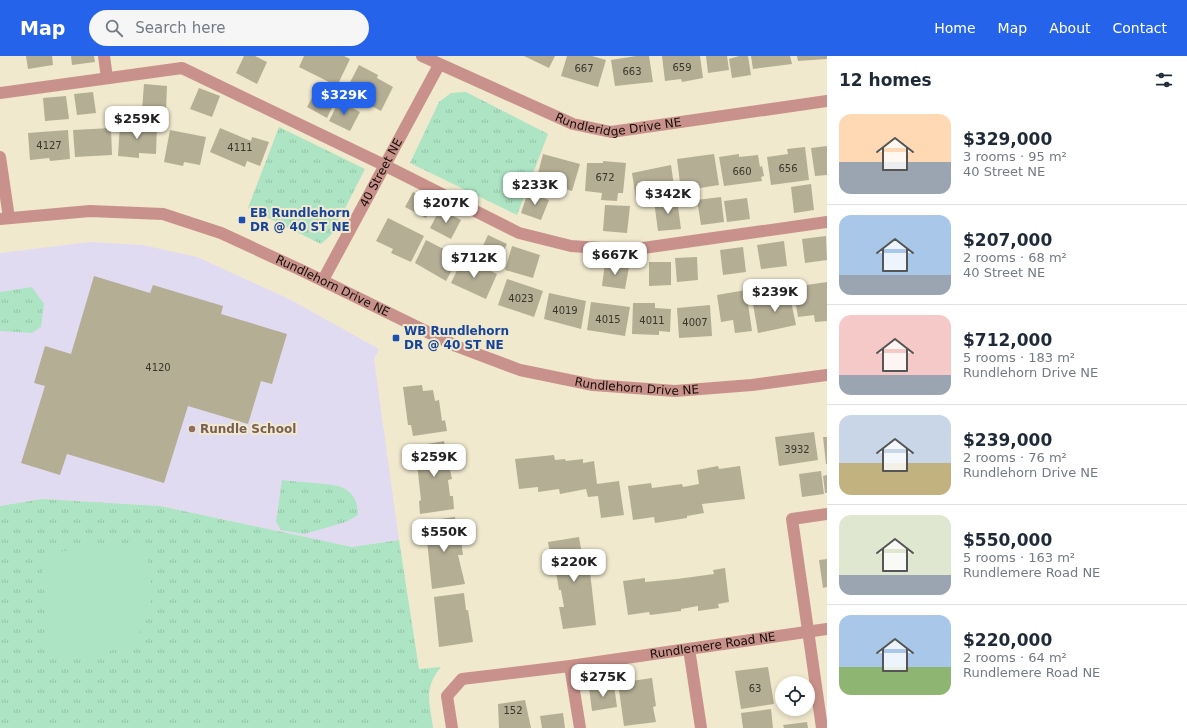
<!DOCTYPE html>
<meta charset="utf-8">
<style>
body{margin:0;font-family:"DejaVu Sans",sans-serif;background:#f6f6f7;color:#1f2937;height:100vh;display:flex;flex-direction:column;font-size:15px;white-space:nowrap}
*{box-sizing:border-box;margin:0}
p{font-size:13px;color:#747a83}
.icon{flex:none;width:22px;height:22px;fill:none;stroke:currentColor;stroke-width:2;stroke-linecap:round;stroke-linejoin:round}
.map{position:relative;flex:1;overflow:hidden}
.drawer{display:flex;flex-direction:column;background:#fff;width:360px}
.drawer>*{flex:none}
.tools{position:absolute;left:775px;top:620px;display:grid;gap:8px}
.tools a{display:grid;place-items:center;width:40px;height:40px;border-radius:50%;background:#fff;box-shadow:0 2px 6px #0003;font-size:20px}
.price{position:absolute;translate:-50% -34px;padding:0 9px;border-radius:8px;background:#fff;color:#222;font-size:13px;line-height:26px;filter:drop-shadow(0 1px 2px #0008)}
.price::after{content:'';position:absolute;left:50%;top:24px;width:12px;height:9px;margin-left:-6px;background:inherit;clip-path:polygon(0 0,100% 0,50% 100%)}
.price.on{background:#2563eb;color:#fff}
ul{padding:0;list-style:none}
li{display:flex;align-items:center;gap:12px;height:100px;padding:0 12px}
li+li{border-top:1px solid #e0e1e3}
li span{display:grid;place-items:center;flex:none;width:112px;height:80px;border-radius:12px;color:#555}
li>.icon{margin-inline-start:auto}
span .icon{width:48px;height:48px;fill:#fffc;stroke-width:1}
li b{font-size:17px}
h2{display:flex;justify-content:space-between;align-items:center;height:48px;padding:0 12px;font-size:17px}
header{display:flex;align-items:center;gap:24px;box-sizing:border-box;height:56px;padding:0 20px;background:#2563eb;color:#fff}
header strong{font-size:19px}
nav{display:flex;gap:22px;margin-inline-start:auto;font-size:14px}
.search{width:280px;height:36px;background:#f6f6f7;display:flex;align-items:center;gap:10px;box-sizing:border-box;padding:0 14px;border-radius:22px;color:#747a83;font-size:15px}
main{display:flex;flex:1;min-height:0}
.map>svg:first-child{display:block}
</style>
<header>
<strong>Map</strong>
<div class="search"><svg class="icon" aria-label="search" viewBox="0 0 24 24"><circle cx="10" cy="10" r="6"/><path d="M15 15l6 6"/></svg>Search here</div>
<nav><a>Home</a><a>Map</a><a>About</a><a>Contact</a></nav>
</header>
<main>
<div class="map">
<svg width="827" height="672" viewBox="0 0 827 672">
<defs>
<pattern id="park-tufts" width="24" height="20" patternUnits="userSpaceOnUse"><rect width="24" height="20" fill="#ade4c3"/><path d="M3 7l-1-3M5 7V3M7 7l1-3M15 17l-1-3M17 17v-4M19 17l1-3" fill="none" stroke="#94c2a6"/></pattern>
</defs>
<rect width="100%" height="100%" fill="#f0e9ce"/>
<polygon fill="#e1dbf1" points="90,186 143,189 197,201 289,243 379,293 374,303 399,484 352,491 160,450 42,443 0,450 0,197"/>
<g fill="url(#park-tufts)">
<polygon points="466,36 548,78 517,159 410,107 439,46 451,37"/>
<polygon points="279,71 365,113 332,178 321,188 248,152"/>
<polygon points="32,231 44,248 41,271 32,277 0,275 0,236"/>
<path d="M282,424C295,426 330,427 341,431C354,436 358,447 358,459L346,466L304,478L281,474L276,466Z"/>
<path d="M42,443L160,450L352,491L399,484L419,613L441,611C423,633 430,646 433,672H0V450Z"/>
</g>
<polygon fill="#ade4c3" points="144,485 151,520 150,557 133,587 95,600 51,603 42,509 49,497"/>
<g fill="#b4ae94">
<polygon points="26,0 52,0 53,9 28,13"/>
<polygon points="71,0 94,0 95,6 72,9"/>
<polygon points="244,0 255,0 267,6 257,28 236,17"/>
<polygon points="304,0 344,0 350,3 337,30 299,11"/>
<polygon points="524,0 555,0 549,12"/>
<polygon points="567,0 592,0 606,4 598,31 561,20"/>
<polygon points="636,0 649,0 653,26 615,30 611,4"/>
<polygon points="662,0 700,0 703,22 682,26 681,23 665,25"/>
<polygon points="706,0 727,0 729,14 708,17"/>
<polygon points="739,0 748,0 751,19 732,22 729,3"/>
<polygon points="751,0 790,0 792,8 753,13"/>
<polygon points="797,0 827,0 827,3 798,5"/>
<polygon points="359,9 378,19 377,22 393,31 381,55 345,36"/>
<polygon points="144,28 167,30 166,55 142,54"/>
<polygon points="199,32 220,40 212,61 190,53"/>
<polygon points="317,33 336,43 327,62 307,51"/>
<polygon points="93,36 96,57 77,59 74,38"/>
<polygon points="66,40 69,63 45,65 43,42"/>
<polygon points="339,45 360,56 350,75 329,65"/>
<polygon points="120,68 157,69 156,98 139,97 139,102 118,100"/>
<polygon points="111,72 112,99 75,101 73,74"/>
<polygon points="220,72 251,85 252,81 269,86 260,110 247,105 245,111 210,96"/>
<polygon points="68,74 70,103 50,105 49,102 30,104 28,77"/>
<polygon points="170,74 206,81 200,109 184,106 183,110 164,106"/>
<polygon points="827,90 827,119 815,120 811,92"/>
<polygon points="805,91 809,124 771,129 767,101 788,98 787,93"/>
<polygon points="543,98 580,108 572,135 536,125"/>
<polygon points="714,98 719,129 681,135 677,103"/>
<polygon points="739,98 739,101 758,99 760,111 762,110 764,120 761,121 762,125 724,130 719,101"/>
<polygon points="603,105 626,107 623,137 618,137 617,145 601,144 602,137 585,135 587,107 603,107"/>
<polygon points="671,109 675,137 636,143 632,117"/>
<polygon points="811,128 814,154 794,157 791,131"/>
<polygon points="413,136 434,147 426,162 405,151"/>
<polygon points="528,136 549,144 541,164 521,157"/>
<polygon points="721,141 724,166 701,169 697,144"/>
<polygon points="747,142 750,163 727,166 724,145"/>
<polygon points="677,143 681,173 658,175 654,145"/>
<polygon points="605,149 630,150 627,177 603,175"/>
<polygon points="440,153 461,164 451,183 430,172"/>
<polygon points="388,162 424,180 411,206 391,197 393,193 376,185"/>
<polygon points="488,179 507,188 498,207 479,198"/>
<polygon points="826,180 827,204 805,207 802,183"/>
<polygon points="426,184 459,201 446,225 415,207"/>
<polygon points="784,185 787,210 761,213 757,189"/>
<polygon points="512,190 540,199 533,222 505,214"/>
<polygon points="743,191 746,216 723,219 720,194"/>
<polygon points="697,201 698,224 677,226 675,202"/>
<polygon points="463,202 497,218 486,243 451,227"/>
<polygon points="649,206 671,206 671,229 649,230"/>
<polygon points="605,207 629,211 625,233 602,230"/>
<polygon points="94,220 150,237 153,229 223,250 221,258 287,278 272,328 261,325 248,368 188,350 164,427 67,398 60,419 21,407 45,330 34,327 45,290 71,298"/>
<polygon points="507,223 543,235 534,261 498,249"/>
<polygon points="827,226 827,265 815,266 814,259 798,261 793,231"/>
<polygon points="746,234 752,275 735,277 733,264 721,266 717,239"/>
<polygon points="789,236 796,269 758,277 753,248 771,246 770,239"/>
<polygon points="549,237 586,245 581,273 544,263"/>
<polygon points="591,246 630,251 625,280 587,274"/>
<polygon points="633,247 655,247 655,252 671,253 670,276 659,275 659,279 632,278"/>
<polygon points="710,249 712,280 679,282 677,252"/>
<polygon points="422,329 423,335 433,334 435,345 439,344 442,365 445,364 447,375 413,380 411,369 408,369 403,331"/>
<polygon points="814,376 818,404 779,410 775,381"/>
<polygon points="823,381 827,381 827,408 826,408"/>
<polygon points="444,385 452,423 448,424 450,440 453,440 454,453 420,458 419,445 421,444 415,390"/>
<polygon points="554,399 555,404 565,403 566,405 583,403 583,407 594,405 597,428 619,425 624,459 601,462 598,440 588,441 586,433 560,438 559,433 538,436 538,431 519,433 515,403"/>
<polygon points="718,410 719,413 740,410 745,443 702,448 704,457 687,460 687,462 655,467 654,461 633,464 628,430 651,427 652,432 682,428 683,431 699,428 697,414"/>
<polygon points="821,415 824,438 802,441 799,418"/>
<polygon points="827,419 827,437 825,437 823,420"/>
<polygon points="455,461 457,478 460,477 463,499 458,499 465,528 432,533 425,465"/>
<polygon points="579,481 582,499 588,498 596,569 563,573 559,551 564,551 561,534 559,534 554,504 551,504 548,486"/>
<polygon points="827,503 827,531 823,532 819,504"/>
<polygon points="725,512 729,546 718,548 719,552 698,555 698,550 681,553 681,555 650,559 649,556 628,559 623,525 645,522 645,526 677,523 714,518 713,514"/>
<polygon points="464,537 466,554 468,554 473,586 439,591 434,541"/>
<polygon points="768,611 774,648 741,653 735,615"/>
<polygon points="652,622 656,650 653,651 656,666 624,670 618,627"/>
<polygon points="614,629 617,651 592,655 589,632"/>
<polygon points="525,644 531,672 499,672 498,648"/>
<polygon points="771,653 773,672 743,672 741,657"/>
<polygon points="563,657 565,672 542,672 540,660"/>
<polygon points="807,666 808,672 784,672 783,669"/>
</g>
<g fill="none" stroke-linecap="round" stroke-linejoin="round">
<g stroke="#c9918b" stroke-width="12">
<polyline points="104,0 107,22"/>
<path id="s1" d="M422,0L573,68L611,76L827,45"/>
<polyline points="0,37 182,12 384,109 519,177 571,190 629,194 827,166"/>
<polyline points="0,101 9,162"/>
<path id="s2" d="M0,163L90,155L163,158L221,177L303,215L456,290L520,314L593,329L675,335L752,329L827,319"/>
<path id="s3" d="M323,224L439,9"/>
<polyline points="689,593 701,672"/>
<polyline points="570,610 580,672"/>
<path id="s4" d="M452,672L447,640L462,623L570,610L827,573"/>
<polyline points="822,672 792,463 827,458"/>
</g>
</g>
<g fill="#1a4fb4" stroke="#f0e9ce" stroke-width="1.5">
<rect x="238" y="160" width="8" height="8" rx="2"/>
<rect x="392" y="278" width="8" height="8" rx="2"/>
</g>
<circle fill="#8d6e63" stroke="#f0e9ce" stroke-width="1.5" cx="192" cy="373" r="4"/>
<g text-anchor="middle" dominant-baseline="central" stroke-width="4" stroke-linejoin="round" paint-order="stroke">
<g font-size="10" fill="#3a372a">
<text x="682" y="11">659</text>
<text x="584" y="12">667</text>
<text x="632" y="15">663</text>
<text x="49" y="89">4127</text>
<text x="240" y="91">4111</text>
<text x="788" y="112">656</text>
<text x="742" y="115">660</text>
<text x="605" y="121">672</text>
<text x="521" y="242">4023</text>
<text x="565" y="254">4019</text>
<text x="608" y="263">4015</text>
<text x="652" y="264">4011</text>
<text x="695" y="266">4007</text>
<text x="158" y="311">4120</text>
<text x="797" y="393">3932</text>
<text x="755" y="632">63</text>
<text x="513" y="654">152</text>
</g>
<g font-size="12" fill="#120f06" stroke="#f0e9ce">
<text stroke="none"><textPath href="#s1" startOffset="211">Rundleridge Drive NE</textPath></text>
<text stroke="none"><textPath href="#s3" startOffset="122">40 Street NE</textPath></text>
<text stroke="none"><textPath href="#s2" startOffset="348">Rundlehorn Drive NE</textPath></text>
<text stroke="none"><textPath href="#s2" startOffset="672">Rundlehorn Drive NE</textPath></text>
<text stroke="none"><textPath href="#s4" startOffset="308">Rundlemere Road NE</textPath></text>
</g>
<g font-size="12" font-weight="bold" fill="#164399" stroke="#f0e9ce" text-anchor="start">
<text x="250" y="157">EB Rundlehorn<tspan x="250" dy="14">DR @ 40 ST NE</tspan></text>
<text x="404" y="275">WB Rundlehorn<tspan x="404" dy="14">DR @ 40 ST NE</tspan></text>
</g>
<g font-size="12" font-weight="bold" fill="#785e54" stroke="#f0e9ce" text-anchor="start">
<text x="200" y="373">Rundle School</text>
</g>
</g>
</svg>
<div class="tools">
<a><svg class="icon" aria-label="locate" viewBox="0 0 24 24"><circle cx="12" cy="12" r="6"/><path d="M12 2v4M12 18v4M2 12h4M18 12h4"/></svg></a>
</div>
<b class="price on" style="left:344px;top:60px">$329K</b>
<b class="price" style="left:137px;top:84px">$259K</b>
<b class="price" style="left:535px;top:150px">$233K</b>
<b class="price" style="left:668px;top:159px">$342K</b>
<b class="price" style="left:446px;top:168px">$207K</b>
<b class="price" style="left:615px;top:220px">$667K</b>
<b class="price" style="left:474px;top:223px">$712K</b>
<b class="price" style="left:775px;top:257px">$239K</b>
<b class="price" style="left:434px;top:422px">$259K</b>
<b class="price" style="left:444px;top:497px">$550K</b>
<b class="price" style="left:574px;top:527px">$220K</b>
<b class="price" style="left:603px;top:642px">$275K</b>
</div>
<section class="drawer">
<h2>12 homes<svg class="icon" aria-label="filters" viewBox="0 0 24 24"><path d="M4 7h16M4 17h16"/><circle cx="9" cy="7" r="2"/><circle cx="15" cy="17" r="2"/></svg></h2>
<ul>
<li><span style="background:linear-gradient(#ffd9b3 60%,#9aa5b1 0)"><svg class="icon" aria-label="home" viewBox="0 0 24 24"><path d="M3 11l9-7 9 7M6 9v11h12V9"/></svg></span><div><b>$329,000</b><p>3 rooms · 95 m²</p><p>40 Street NE</p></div></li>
<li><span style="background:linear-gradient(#a9c7e8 75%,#9aa5b1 0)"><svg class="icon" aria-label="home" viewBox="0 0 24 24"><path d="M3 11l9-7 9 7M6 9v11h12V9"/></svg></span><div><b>$207,000</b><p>2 rooms · 68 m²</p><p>40 Street NE</p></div></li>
<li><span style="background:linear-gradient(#f6c9c9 75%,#9aa5b1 0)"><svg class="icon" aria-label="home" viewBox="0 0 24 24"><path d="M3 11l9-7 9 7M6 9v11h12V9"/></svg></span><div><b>$712,000</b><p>5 rooms · 183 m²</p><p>Rundlehorn Drive NE</p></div></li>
<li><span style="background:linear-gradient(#c9d6e8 60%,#c2b280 0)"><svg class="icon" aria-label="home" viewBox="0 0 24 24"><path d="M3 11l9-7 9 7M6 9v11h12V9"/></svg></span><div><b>$239,000</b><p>2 rooms · 76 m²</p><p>Rundlehorn Drive NE</p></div></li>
<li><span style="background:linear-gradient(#dfe7d0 75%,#9aa5b1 0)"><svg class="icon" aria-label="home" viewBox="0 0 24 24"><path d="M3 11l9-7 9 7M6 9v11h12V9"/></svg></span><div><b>$550,000</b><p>5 rooms · 163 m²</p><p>Rundlemere Road NE</p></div></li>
<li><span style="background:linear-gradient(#a9c7e8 65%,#8fb573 0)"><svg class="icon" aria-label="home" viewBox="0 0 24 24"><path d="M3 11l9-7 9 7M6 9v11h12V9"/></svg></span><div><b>$220,000</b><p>2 rooms · 64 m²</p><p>Rundlemere Road NE</p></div></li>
</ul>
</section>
</main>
